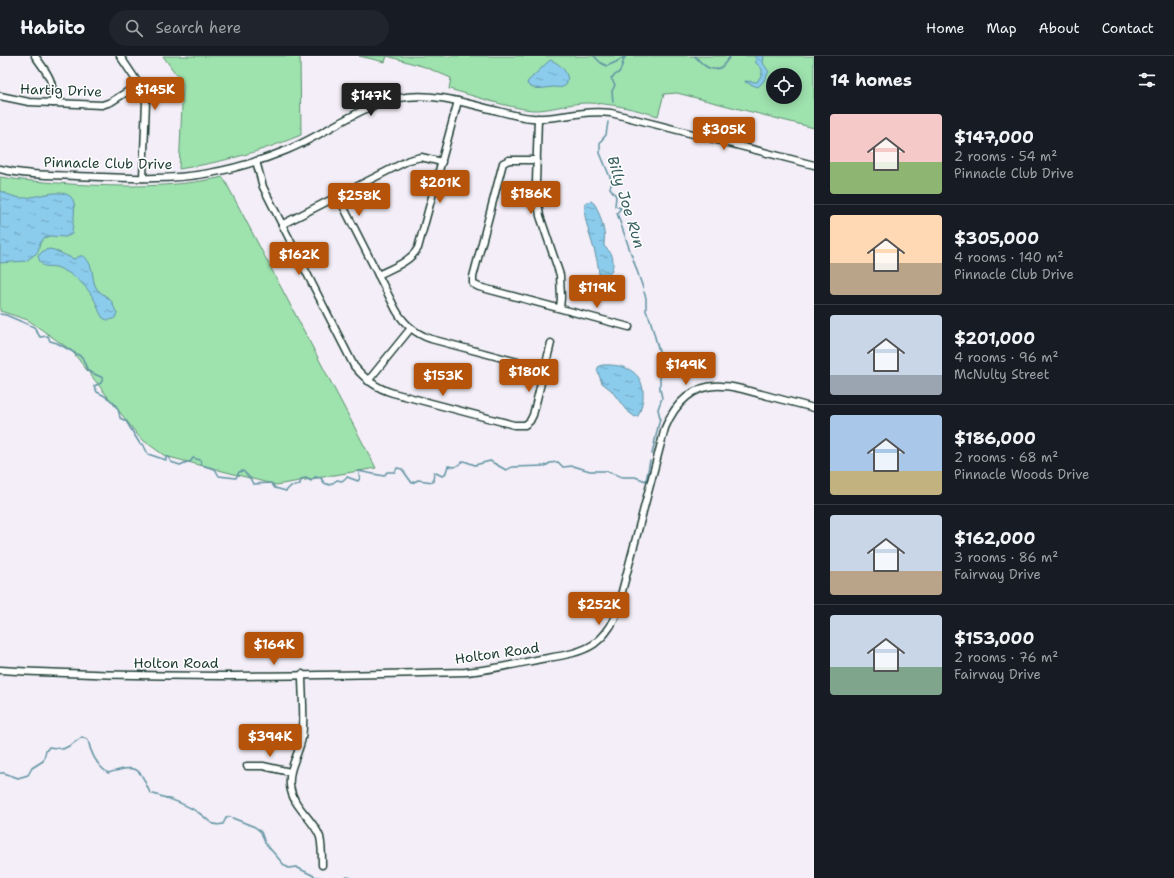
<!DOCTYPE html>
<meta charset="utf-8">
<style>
body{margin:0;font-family:"Shantell Sans",sans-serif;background:#20242c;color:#f1f3f6;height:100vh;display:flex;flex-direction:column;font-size:15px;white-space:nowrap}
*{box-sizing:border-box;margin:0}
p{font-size:13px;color:#9ea1a6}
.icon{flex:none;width:22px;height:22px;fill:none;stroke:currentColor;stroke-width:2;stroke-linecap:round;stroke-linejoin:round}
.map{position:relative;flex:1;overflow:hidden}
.side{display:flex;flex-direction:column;background:#171b24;width:360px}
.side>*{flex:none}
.tools{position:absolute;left:766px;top:12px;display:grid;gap:8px}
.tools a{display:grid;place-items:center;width:36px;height:36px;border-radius:50%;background:#171b24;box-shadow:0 2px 10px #0003;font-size:20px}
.price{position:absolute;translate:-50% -34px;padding:0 9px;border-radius:4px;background:#b45309;color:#fff;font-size:13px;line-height:26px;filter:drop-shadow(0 1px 2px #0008)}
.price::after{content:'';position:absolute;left:50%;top:24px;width:12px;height:9px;margin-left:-6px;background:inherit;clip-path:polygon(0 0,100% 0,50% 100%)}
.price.active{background:#222;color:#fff}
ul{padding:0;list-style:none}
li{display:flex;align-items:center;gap:12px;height:100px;padding:0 16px}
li+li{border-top:1px solid #363941}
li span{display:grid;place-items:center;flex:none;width:112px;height:80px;border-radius:4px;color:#555}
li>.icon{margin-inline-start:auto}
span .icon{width:48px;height:48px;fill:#fffc;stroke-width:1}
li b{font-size:17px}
h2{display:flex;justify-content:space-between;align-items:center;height:48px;padding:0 16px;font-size:17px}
header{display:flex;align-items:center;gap:24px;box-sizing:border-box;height:56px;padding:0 20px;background:#171b24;border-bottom:1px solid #363941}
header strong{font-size:19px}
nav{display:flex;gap:22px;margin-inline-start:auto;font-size:14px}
.search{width:280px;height:36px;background:#20242c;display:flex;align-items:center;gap:10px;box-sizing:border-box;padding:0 14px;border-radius:22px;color:#9ea1a6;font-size:15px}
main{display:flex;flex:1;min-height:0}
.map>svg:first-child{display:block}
</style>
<header>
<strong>Habito</strong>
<div class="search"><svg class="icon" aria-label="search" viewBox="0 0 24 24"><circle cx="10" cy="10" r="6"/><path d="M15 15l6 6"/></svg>Search here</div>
<nav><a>Home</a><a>Map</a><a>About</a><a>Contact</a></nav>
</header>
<main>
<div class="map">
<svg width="814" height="822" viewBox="0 0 814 822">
<defs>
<pattern id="water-ripples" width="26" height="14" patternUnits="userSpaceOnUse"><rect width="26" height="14" fill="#8bcbec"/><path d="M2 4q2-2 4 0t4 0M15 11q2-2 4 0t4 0" fill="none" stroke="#71a6c0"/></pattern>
</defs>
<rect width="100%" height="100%" fill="#f3eef7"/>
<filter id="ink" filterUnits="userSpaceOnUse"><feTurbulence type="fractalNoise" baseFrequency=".025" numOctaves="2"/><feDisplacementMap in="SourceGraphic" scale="8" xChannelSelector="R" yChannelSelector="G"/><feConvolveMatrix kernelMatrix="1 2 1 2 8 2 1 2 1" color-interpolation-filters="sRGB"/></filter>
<g filter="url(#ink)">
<g fill="#9ee2ae" stroke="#5e9071" fill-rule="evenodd">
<path d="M163,0H300L301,79C260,96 223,106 179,113L183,28Z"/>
<path d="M359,0H814V72L677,37L664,38L658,60C634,53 611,47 586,47C568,47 550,55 532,54C505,51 475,40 449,33L451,22L425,11L387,0L385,6ZM773,19H795V41H773Z"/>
<path d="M0,121C23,125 47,126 70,128C122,131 172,132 223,121L376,412L276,429L165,400L140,382L72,295L28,264L0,255Z"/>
</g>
<g fill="url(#water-ripples)" stroke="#6092a2">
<polygon points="755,0 764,0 763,7 769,16 763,26 758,31 745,26 745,25 757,26 762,18 762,13 756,7"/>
<path d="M550,4C559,6 572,19 566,29C561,33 558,31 553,31C544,32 534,35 527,28L528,25Z"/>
<path d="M0,135C7,138 13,141 21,142C34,143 70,127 74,147C76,155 72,169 72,178L66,181L50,180L44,182L40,187L38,196L26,205L0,207Z"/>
<path d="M591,145C598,148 603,170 604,176C605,181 604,185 604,190C606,192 609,195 611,197C616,207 612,226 599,218C598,204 593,190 589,177C587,167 583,159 585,148Z"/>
<path d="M49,193L54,194L74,203L80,200H84C96,212 90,222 97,233C101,238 108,240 112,246C114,249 114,253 117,257L115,262C110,264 108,265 103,262C99,257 98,251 95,245C89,233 79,223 67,216C64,215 60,212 56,211C46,209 42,214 38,200L43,195Z"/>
<path d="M603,309C626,308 645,316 643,342C642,348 641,354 638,360L635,361L626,354L611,334L602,327L597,314L599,310Z"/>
</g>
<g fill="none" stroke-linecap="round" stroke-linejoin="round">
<g stroke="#6092a2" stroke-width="1.5">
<polyline points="594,0 601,7 607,10 616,6 626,0"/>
<path d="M695,0C701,7 710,17 720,12C724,10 727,3 731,0"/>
<path d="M613,46L612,35L615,29L611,22C614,19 618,18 620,15C622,11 623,5 625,1"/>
<polyline points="608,66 606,79 600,86 600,97 612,126 610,132 616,140 615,150 621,152 617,157 643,232"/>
<polyline points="644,236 646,242 646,255 650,263 663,310 660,316 660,333 662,342 658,353 660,362 652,398"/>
<path d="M0,258L6,259L34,271L40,281L48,280L50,285L57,287L82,301L88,315L103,322L101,327L94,330L97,336C108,341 119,348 120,362L126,365L140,388H143L148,398L166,404V401H169L171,406L180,409L187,406H190L193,402L200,404L202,409L215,413L219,420L236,422L239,416L243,415L250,422L253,428L271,427L275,432L286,435L291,430H296L300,428L301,423L306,422L311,425L315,421L321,422L324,427L330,429L337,424L342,425L347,421L358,425L360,422L358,415L384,420L387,416H395L397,412L402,413L412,427L418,424L433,426L434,416L442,420L445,419L448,410L455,411L464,405L475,409L490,405L506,414L512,411L545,410L550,407L558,406L563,411L573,410L590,415H606L622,421H635L646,425L650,405"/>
<path d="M0,717H4L18,722L28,719L32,712L43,705L46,695L49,691L63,693L71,689L82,681L88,684C91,698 96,709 108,717C137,709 138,709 150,737C167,742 184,747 199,757C209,763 210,771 223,768L226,762L230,761L255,771L261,776L265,787L285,810L289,812L296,811L316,821L326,822"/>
<polyline points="346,822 347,821 351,822"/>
</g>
<g stroke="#1f3d34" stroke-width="9">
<g id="minor">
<path d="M35,0C48,18 54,24 53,47"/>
<polyline points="120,0 142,33 146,45 143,122"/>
<polyline points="0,40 29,46 102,49 111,46 139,28"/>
<polyline points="538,62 536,127 537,139 540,160 560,219 561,242 560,252"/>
<polyline points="537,104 509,104 503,107 473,221 473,228 479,231 629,271"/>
<path d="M256,105L263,131L354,310C365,323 376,332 393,337L514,369H525L530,365L533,359L551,287"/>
<path d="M0,113C25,119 50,119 76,120C102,121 128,123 155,122C199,122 246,111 287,94C325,79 358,50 399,42C433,36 465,47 498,55C509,58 520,61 532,62C559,64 583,53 611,57L814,109"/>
<path d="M338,140L396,254C404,268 416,278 431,283L544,313"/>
<polyline points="283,168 409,104 421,101 442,106"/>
<path d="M378,219C392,212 410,206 418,192L458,45"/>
<polyline points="368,325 411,272"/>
<path d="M0,614C155,623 310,620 465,616C491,614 516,608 541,603C559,600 579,598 594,588C604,581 610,572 615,562L665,372C675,347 694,328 722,330C735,330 748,335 761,338C779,343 796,347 814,352"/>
<path d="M302,618C302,639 305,662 302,682C299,698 288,713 290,729C292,751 313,762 320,781C322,790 322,800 322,809"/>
<polyline points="247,710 263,710 290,716"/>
</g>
</g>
<use href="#minor" stroke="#fff" stroke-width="6"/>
</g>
</g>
<g text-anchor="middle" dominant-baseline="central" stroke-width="3" stroke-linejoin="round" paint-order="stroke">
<g font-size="14" fill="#1f3d34" stroke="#fff">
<text transform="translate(61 34) rotate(2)">Hartig Drive</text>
<text transform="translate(108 107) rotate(1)">Pinnacle Club Drive</text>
<text transform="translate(497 597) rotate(-8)">Holton Road</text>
<text x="176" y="607">Holton Road</text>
</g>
<g font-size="15" font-style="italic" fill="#3a6062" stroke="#fff">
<text transform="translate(626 146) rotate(73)">Billy Joe Run</text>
</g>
</g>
</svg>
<div class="tools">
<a><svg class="icon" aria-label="locate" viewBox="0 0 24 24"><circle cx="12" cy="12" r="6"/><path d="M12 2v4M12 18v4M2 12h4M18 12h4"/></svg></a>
</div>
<b class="price" style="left:155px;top:55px">$145K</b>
<b class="price active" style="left:371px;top:61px">$147K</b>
<b class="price" style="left:724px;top:95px">$305K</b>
<b class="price" style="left:440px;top:148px">$201K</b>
<b class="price" style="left:531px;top:159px">$186K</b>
<b class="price" style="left:359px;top:161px">$258K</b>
<b class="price" style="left:299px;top:220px">$162K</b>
<b class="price" style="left:597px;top:253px">$119K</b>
<b class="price" style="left:686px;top:330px">$149K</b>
<b class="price" style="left:529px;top:337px">$180K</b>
<b class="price" style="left:443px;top:341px">$153K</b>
<b class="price" style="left:599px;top:570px">$252K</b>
<b class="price" style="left:274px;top:610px">$164K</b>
<b class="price" style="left:270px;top:702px">$394K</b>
</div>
<section class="side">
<h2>14 homes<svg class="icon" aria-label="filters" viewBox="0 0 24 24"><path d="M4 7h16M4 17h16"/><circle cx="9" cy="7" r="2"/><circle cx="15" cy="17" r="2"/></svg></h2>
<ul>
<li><span style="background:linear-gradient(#f6c9c9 60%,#8fb573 0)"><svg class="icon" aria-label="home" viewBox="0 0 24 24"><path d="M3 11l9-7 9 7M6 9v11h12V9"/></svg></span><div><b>$147,000</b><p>2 rooms · 54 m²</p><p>Pinnacle Club Drive</p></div></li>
<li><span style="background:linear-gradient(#ffd9b3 60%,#b9a48a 0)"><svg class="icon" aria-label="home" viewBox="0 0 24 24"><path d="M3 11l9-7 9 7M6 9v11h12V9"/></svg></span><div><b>$305,000</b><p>4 rooms · 140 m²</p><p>Pinnacle Club Drive</p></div></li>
<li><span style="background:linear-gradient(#c9d6e8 75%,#9aa5b1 0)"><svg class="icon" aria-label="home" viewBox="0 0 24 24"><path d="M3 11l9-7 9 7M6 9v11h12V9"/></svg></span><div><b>$201,000</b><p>4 rooms · 96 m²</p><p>McNulty Street</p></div></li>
<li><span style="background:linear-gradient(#a9c7e8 70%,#c2b280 0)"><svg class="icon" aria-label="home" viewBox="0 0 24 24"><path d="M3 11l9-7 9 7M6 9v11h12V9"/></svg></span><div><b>$186,000</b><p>2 rooms · 68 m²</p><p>Pinnacle Woods Drive</p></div></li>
<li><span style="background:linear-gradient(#c9d6e8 70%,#b9a48a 0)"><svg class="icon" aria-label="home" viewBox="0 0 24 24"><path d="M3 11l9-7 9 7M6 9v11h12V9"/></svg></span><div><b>$162,000</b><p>3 rooms · 86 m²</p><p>Fairway Drive</p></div></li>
<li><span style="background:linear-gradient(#c9d6e8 65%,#7fa58c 0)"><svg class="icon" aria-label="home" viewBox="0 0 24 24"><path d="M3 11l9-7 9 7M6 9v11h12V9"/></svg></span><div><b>$153,000</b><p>2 rooms · 76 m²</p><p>Fairway Drive</p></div></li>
</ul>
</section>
</main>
